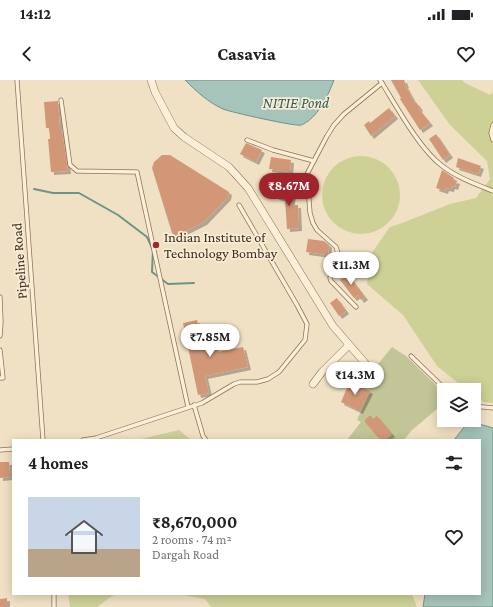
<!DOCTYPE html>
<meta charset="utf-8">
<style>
body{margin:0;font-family:"Crimson Pro",serif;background:#f6f6f6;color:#202124;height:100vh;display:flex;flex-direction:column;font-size:15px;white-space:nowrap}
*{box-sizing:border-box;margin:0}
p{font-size:13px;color:#757577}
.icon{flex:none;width:22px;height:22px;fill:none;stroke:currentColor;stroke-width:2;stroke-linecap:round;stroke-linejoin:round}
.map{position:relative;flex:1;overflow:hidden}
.side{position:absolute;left:12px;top:359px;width:469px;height:156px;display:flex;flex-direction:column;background:#fff;border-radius:0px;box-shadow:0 2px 10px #0003}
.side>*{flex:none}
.tools{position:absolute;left:437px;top:303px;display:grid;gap:8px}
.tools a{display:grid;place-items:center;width:44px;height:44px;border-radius:0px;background:#fff;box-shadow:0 2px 10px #0003;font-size:20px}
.price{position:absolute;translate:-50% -34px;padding:0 9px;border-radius:14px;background:#fff;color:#222;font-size:13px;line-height:26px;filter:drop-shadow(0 1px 2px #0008)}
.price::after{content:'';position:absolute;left:50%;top:24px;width:12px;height:9px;margin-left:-6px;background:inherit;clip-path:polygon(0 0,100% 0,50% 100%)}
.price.selected{background:#a1242c;color:#fff}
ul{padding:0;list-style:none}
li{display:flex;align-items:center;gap:12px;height:100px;padding:0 16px}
li span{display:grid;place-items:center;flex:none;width:112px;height:80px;border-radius:0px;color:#555}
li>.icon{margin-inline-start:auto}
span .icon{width:48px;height:48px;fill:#fffc;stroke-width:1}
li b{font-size:17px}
h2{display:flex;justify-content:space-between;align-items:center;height:48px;padding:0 16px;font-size:17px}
.status{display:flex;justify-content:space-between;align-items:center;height:28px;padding:0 20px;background:#fff;direction:ltr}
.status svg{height:11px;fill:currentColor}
header{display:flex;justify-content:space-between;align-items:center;height:52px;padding:0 16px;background:#fff;font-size:18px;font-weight:700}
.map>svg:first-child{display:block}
</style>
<div class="status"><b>14:12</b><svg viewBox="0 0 49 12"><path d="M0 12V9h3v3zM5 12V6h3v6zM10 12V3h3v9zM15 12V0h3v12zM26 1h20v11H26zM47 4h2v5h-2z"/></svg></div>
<header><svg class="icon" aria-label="back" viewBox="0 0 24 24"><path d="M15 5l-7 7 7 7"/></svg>Casavia<svg class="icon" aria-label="heart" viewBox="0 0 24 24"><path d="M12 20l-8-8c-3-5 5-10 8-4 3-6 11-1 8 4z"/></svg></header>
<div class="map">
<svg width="493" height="527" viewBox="0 0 493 527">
<defs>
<filter id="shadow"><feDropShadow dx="3" dy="3" stdDeviation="0" flood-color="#0004"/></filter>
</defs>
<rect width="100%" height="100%" fill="#f1e1c4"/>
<g fill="#cdd196">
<polygon points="418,0 462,0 465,3 490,15 493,12 493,323 483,322 474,315 474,310 467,310 437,286 403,235 367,204 371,174 390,147 402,143 450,124 476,118 490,99 487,81 450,45"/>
<circle cx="361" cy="115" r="39"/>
<polygon points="179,350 191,360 137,360"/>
<polygon points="68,514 120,514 112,516 97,527 70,527"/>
<polygon points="178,514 412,514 417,527 211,527 205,519"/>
</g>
<polygon fill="#c2c596" points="392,267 406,276 444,313 444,323 411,351 404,360 347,360 361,342 357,340 370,311 360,306"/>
<g fill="#a6c4b9" stroke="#6b9487">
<path d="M185,0H334C328,16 317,39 301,45C297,47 230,32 223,29C209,23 196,11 185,0Z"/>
<polygon points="469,341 493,348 493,527 423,527 425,514 480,514 480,360 454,360"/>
</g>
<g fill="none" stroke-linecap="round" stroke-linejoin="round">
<polyline stroke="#6b9487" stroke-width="2" points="34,109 53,113 79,113 118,135 147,157 153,170 152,192 168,204 194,203"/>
</g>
<g fill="#d29777" filter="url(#shadow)">
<polygon points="391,0 404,0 406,5 405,5 415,23 416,22 420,28 419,29 430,43 420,50 400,19 401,18"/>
<polygon points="58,21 60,51 62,51 68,91 51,92 48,59 50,59 49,48 46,48 44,22"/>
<polygon points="389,28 395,36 371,56 364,45 369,41 370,43"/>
<polygon points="436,54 450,75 443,80 429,59"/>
<polygon points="246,63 262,70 256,82 240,74"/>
<polygon points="162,75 170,75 229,112 228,117 204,142 176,156 172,153 152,88 154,82"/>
<polygon points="271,77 291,80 290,92 269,89"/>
<polygon points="458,78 481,86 478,94 456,87"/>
<polygon points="442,90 454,98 453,100 457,101 455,107 452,106 451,109 446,108 445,111 436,108"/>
<polygon points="278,106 294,110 291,125 298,125 299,148 287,149 285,119 276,117"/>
<polygon points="308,159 324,161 329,165 328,175 306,172"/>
<polygon points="344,189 365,217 361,220 358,215 354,218 340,200 344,197 340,192"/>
<polygon points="337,218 346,231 339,236 330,223"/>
<polygon points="197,240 202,266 215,263 217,272 243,267 248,287 205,296 209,313 198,315 183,243"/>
<polygon points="350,301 370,311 360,331 341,322"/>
<polygon points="369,336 371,336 373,339 377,336 392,354 385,360 380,360 365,342 365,340"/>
<polygon points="0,382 9,382 10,397 0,398"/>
<polygon points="7,518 7,527 0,527 0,519"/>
</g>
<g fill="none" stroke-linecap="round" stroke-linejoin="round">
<g stroke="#8e7258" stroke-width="5">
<g id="lane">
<polyline points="17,0 43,360"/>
<path d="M380,0C396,25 418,67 441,85C456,97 475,104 493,111"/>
<polyline points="61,20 70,85 77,91 137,92 188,327"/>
<polyline points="493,45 491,53 493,60"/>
<polyline points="247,60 273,70 314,81"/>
<polyline points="0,217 1,242 0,256"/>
<path d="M356,227L331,201L330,198C332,188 341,177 336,167L317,150L313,143L310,133L307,94L327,56L334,45L344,34L382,3"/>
<polyline points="0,270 3,298 0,298"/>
<polyline points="411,276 446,310"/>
<polyline points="194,325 203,356 206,360"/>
<polyline points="474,326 493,328"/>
<polyline points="83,360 96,358 202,323 234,304 240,302 257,302 268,299 279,292 305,260 307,244 297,225 239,125"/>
<polyline points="0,370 13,369"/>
<polyline points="54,514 54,527"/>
</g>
</g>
<g stroke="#8e7258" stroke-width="8">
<g id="street">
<polyline points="151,0 155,12 174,48 184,57 229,87 248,108 333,246 365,283"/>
<polyline points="313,304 322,292 349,265"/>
</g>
</g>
<use href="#lane" stroke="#fbefd8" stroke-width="3.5"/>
<use href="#street" stroke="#fbefd8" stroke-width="7"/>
</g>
<circle fill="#a1242c" stroke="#f8ecd4" stroke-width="1.5" cx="156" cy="165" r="4"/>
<g text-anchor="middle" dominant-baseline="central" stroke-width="3.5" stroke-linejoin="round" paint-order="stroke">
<g font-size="14" fill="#3c2b1e" stroke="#f8ecd4" text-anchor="start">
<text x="164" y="157">Indian Institute of<tspan x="164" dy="16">Technology Bombay</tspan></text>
</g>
<g font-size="14" fill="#3c2b1e" stroke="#f8ecd4">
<text transform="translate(19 181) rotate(-94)">Pipeline Road</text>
</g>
<g font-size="15" font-style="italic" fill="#2c5d57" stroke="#f8ecd4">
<text x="296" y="23">NITIE Pond</text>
</g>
</g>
</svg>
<div class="tools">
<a><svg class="icon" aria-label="layers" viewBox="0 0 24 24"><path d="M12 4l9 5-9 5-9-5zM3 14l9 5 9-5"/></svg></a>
</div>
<b class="price selected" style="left:289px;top:127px">₹8.67M</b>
<b class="price" style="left:351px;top:206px">₹11.3M</b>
<b class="price" style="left:210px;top:278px">₹7.85M</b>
<b class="price" style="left:355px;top:316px">₹14.3M</b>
<section class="side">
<h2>4 homes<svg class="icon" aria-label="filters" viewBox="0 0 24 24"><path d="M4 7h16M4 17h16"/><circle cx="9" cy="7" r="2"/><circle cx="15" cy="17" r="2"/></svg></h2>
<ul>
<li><span style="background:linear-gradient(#c9d6e8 65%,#b9a48a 0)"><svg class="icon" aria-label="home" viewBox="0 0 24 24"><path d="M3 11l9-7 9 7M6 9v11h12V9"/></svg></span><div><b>₹8,670,000</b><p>2 rooms · 74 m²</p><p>Dargah Road</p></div><svg class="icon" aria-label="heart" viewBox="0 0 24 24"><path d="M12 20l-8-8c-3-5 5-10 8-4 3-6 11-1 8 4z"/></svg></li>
</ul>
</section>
</div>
